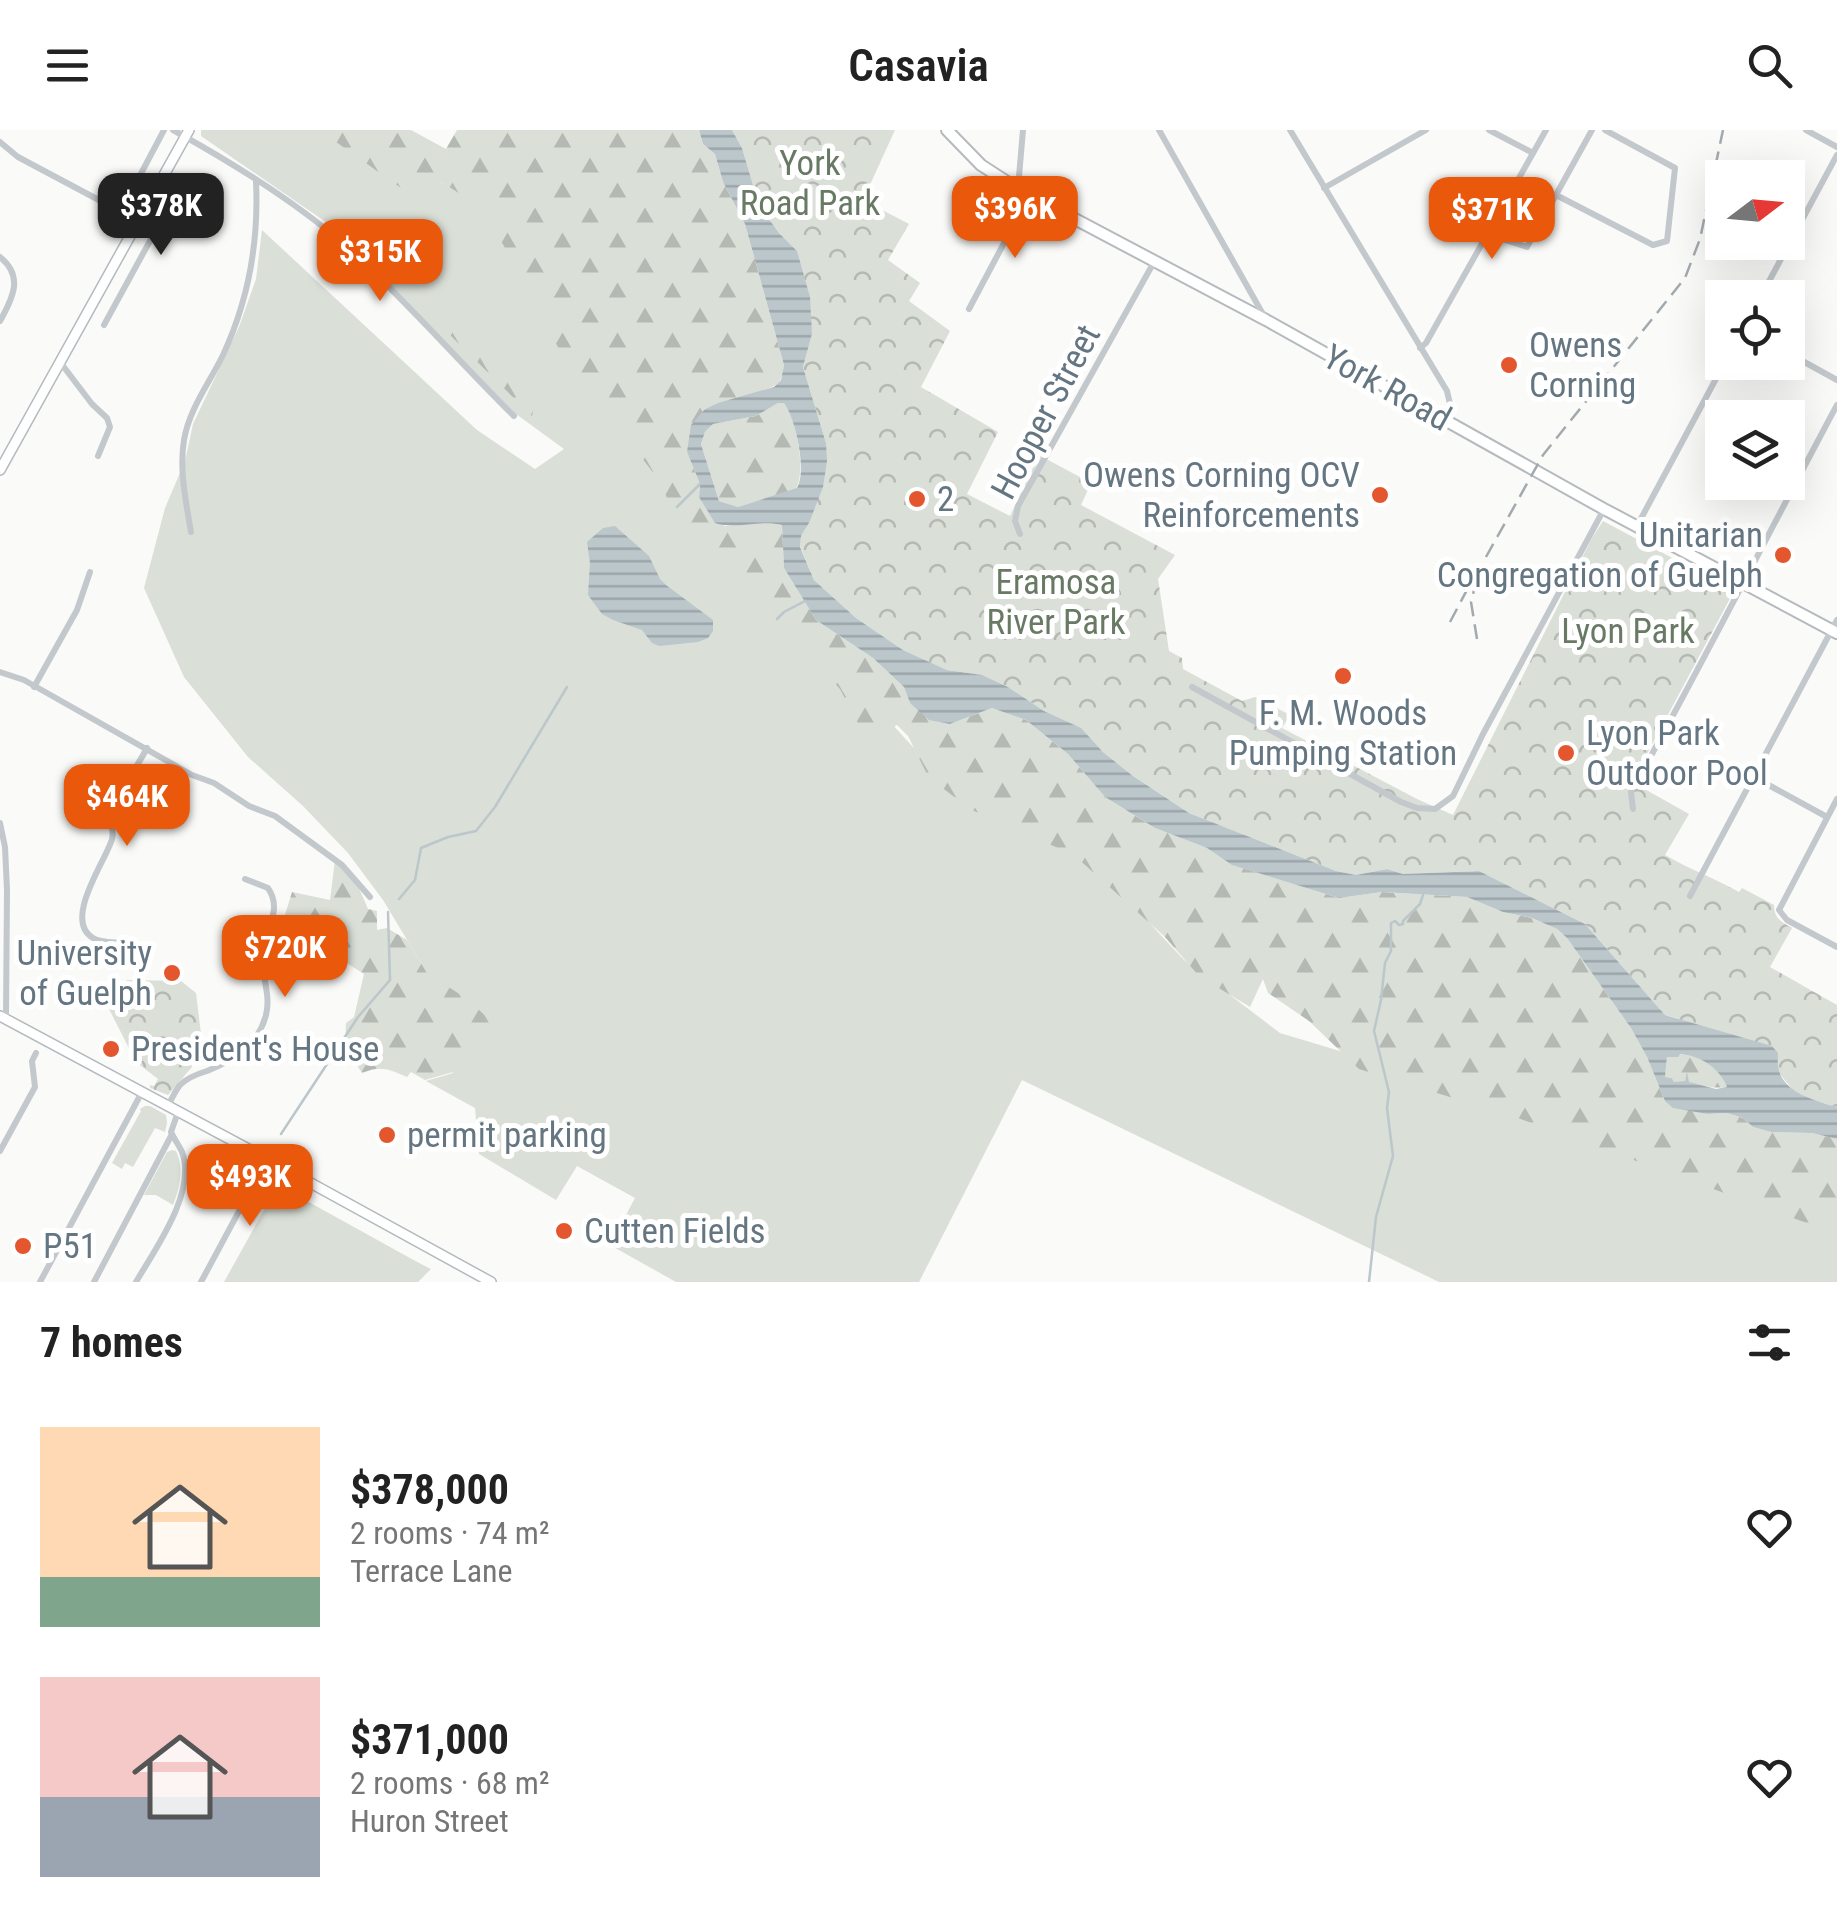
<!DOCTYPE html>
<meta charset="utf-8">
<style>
body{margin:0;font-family:"Roboto Condensed",sans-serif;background:#f2f2f2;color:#222;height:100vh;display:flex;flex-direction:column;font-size:38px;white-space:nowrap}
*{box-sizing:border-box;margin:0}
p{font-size:32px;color:#767676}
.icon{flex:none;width:55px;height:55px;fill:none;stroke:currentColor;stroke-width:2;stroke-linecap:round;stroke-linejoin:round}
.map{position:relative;height:1152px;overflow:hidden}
.panel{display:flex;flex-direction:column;background:#fff;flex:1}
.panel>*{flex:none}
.needle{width:65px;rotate:74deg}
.buttons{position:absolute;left:1705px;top:30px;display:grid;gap:20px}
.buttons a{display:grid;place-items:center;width:100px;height:100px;border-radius:0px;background:#fff;box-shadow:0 10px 40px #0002;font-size:50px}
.price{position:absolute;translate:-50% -85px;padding:0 22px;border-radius:20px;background:#ea580c;color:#fff;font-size:32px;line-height:65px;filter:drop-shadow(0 2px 5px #0008)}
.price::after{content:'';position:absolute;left:50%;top:60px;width:30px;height:22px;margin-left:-15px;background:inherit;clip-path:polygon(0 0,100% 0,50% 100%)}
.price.active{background:#222;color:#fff}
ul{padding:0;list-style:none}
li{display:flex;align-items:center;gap:30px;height:250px;padding:0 40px}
li span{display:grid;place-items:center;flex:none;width:280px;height:200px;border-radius:0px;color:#555}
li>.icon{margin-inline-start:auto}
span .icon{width:120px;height:120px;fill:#fffc;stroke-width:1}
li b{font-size:42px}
h2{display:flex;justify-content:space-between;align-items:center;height:120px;padding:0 40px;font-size:42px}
header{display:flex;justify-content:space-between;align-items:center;height:130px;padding:0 40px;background:#fff;font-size:45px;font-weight:600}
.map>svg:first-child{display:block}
</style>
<header><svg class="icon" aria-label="menu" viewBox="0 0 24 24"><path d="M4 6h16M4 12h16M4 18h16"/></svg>Casavia<svg class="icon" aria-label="search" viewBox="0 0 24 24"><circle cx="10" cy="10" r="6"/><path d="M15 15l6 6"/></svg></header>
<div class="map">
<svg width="1837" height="1152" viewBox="0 0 1837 1152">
<defs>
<pattern id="forest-firs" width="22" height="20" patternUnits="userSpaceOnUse" patternTransform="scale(2.5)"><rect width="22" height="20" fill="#dadfd7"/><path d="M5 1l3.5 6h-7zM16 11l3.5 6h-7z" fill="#b4b9b4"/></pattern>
<pattern id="park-crowns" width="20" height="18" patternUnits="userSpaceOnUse" patternTransform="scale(2.5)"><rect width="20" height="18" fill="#dadfd7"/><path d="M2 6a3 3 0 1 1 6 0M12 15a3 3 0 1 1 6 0" fill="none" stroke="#b4b9b4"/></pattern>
<pattern id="water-rules" width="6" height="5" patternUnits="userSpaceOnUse" patternTransform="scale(2.5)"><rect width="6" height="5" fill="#bbc7cb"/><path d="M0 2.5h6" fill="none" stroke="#9ca6aa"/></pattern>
</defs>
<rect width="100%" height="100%" fill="#fafaf8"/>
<g fill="#dadfd7">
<polygon points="201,0 322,0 432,49 502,76 691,375 947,654 1090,729 1184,830 1280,903 1463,958 1837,1079 1837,1152 1439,1152 1022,950 919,1152 676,1152 610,1115 635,1068 577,1036 556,1070 479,1024 475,978 426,951 453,943 427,843 383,770 348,723 303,676 248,627 184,547 144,458 165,378 185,331 193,294 239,197 256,149 262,100 477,300 535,339 564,319 516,284 373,141 349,108 201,6"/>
<polygon points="145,976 150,976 166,985 167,993 165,1002 155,998 133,1037 125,1033 122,1039 112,1033 141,981 140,979"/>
<path d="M172,1020L176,1021C184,1037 180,1059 173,1075L156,1065H144L167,1022Z"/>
<polygon points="278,1055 419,1133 431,1139 418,1152 224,1152"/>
</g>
<g fill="url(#forest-firs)">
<path d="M319,0H411L446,19L457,0H699L703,14L715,24L723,52L745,94L784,235C783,240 782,248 779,252C773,261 720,272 705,279L687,322L700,354L699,367L724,396L770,392L782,395L784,438L816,490L873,528L904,557L910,573L950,594L992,578L1026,590L1068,624L1105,667L1155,698L1207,718L1233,735L1339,768L1382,762L1467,767L1503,782L1532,788L1557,799L1567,808L1631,898L1647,927L1665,971L1708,984L1727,983L1743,988L1753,997L1771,1002L1812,1003L1837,1009V1104L1518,988L1359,939L1309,891L1268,863L1263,849L1250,877L1199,846L1164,806L1074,725L972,680L929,648L908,606L897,595L889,600L862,601L840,559L706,415L678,395L660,351L567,234L484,79L443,53L431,50L411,65Z"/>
<polygon points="457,186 518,252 536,267 532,286 446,201 453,187"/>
<path d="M778,273H784C797,288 806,341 796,359L738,377L719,371L701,314L705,302L713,294L756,286Z"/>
<path d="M335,730L358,756L368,779L377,781V800L387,798L407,810L427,843L467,869L491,891L480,915L453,942L425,950L411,942L407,947C389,939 380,935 362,943L345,917L346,893L354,887L364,844L334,825L310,830L272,827L292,762L330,770Z"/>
<path d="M1679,924C1701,926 1719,937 1727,957C1709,960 1693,951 1674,952L1672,948L1665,947L1667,927Z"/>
</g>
<g fill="url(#park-crowns)">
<path d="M732,0H895L863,70L909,94L888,130L920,153L909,171L950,201L921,257L998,302L967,364L1010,386L1039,325L1091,353L1081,375L1175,425L1158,449L1169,521L1182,528L1183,539L1242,571L1255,567L1290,585L1282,598L1417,669L1453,685L1592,408L1603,391L1734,461L1632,652L1689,684L1665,725C1689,739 1714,748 1739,762L1742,758L1774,775C1774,788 1781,792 1792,798L1770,837L1837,875V977L1807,968L1793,960L1779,943L1677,888L1665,885L1585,794L1479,741L1403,744L1387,739L1356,745L1336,741L1189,683L1133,646L1103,622L1080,598L1044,581L1008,557L981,545L947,540L903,520L856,488L814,450L800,416L801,406L809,393L826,313L803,237L812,204L797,121L779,103L759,75L742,18Z"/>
<polygon points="127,850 181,851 196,863 201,904 183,913 192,937 168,965 150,958 150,955 154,956 158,949 136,932 109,879"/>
</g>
<g fill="url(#water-rules)" fill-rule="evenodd">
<path d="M699,0H732L742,18L759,75L779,103L797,121L810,167L812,204L803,237L826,313L827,331L823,357L809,393L801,406L800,417L814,450L856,488L903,520L947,540L982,545L1008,557L1044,581L1081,598L1103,622L1133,646L1189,683L1336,741L1356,745L1387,739L1403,744L1479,741L1585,794L1665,885L1772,916L1778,923C1778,929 1777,935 1779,941C1786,964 1817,971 1837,977V1009L1812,1003L1771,1002L1753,997L1743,988L1727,983L1708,984L1673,978L1665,971L1647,927L1631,898L1567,808L1557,799L1532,788L1503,782L1467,767L1382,762L1339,768L1232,735L1207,718L1155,698L1105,667L1068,624L1026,590L992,578L950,594L929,590L910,573L904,557L873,528L816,490L784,438L782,395C760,389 737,400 715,393L699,367L700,354L687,322L691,295L705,279L718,273L774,257L781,250L784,235L745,94L723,52L715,24L703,14ZM778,273H784C796,289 807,341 797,358L738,377L719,371L701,314L705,302L713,294L756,286ZM1680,924C1700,926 1719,937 1727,957L1716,959L1689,952L1687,943L1685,951L1674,952L1672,948L1665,947L1667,927H1678Z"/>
<polygon points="615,396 649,426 660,449 666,455 713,490 713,501 708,508 698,512 659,516 652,513 642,500 613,490 602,484 588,465 590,433 587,412 603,398"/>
</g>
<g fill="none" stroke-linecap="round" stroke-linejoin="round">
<g stroke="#bbc7cb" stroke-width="2.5">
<polyline points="677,377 701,353"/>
<polyline points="777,489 784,482 805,471"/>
<polyline points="399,769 415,750 421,718 448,707 476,701 495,677 567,557"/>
<polyline points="281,1004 358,887 390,850 388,782"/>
<polyline points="1369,1152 1376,1087 1393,1026 1387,978 1389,962 1374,901 1381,870 1385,833 1391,821 1391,793 1395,791 1399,795 1403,794 1403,791 1420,774 1423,765"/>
</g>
<g stroke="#b3babf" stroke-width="12">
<g id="secondary">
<polyline points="0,340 189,0"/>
<polyline points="0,886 267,1029 491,1152"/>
</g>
</g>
<g stroke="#b5babe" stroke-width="14">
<polyline id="primary" points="947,0 981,35 1018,59 1266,190 1604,379 1837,503"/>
</g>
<g stroke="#c3c8cc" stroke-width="6">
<path d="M173,0C231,32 296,72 346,116C405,169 457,230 514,286"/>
<polyline points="1159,0 1264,186"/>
<polyline points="1290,0 1447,261 1450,274 1443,288"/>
<polyline points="1489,0 1533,23"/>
<polyline points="1806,0 1837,17"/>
<polyline points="0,12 18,27 112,77 120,76 127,70 164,0"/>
<polyline points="1018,58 1023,0"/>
<polyline points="1324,58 1426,0"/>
<polyline points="1556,65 1653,115 1667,111 1675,38 1605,0"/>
<polyline points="1487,104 1527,117 1592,0"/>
<path d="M0,127C24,146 13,168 0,191"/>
<polyline points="1760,168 1837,25"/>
<polyline points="969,179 1029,66"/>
<polyline points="104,195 163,87 162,82 148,72"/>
<polyline points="1420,218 1426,213 1546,0"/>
<polyline points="1788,223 1837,250"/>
<polyline points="60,232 92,274 107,288 110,297 98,326"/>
<polyline points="1637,396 1725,232"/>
<path d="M191,402C186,372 179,340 184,310C189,279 210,252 223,225C249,169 259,113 256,51"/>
<polyline points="1020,404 1015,391 1018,376 1154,132"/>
<polyline points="0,542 24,550 192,645 214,653 249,676 275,686 342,735 370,767"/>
<polyline points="34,557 77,480 90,442"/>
<polyline points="1192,557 1401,672 1417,678 1435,679 1453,666 1483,604 1604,379"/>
<polyline points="1754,647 1827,687"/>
<polyline points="1837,669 1779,780 1787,790 1837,817"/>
<path d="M1633,679L1631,662C1702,535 1768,404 1837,275"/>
<polyline points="0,693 5,717 7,760 6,889"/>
<polyline points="1690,766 1837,490"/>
<path d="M123,813C115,812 100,813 93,808C62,790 107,729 112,709C115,698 107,690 112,679C121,658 136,639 147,618"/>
<path d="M168,975C172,969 175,961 180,955C187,948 197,944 207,941C234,930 258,916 266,885C272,862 258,839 263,816C268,794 282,779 268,758L245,749"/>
<polyline points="0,1021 35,957 32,931 36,923"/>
<polyline points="40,1152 142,962"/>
<polyline points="94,1152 171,1006"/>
<path d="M136,1152C155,1119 197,1062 182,1022C179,1015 174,1009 171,1002L178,982"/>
<polyline points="201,1152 267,1029"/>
</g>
<use href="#secondary" stroke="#fff" stroke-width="9"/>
<use href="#primary" stroke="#fff" stroke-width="10"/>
<g stroke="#a2aab0" stroke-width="2.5" stroke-dasharray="15 8" stroke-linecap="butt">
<polyline points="1486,427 1543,325 1685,148 1700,109 1723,0"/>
<polyline points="1450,492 1468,458"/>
<polyline points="1477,509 1471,472 1479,441"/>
</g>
</g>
<g fill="#e4572e" stroke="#fff" stroke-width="4">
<circle cx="1509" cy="235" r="10"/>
<circle cx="1380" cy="365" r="10"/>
<circle cx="917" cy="369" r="10"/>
<circle cx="1783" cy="425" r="10"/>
<circle cx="1343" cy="546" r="10"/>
<circle cx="1566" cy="623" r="10"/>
<circle cx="172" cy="843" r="10"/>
<circle cx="111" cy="919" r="10"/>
<circle cx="387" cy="1005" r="10"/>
<circle cx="564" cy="1101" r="10"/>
<circle cx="23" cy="1116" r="10"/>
</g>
<g text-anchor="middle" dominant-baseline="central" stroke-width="10" stroke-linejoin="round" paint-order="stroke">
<g font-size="35" fill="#687a64" stroke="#fff">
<text x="810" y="33">York<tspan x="810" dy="40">Road Park</tspan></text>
<text x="1056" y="452">Eramosa<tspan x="1056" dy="40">River Park</tspan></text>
<text x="1628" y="501">Lyon Park</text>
</g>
<g font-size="35" fill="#657683" stroke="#fff" text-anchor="start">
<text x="1529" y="215">Owens<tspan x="1529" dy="40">Corning</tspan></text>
<text x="1360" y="345" text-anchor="end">Owens Corning OCV<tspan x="1360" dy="40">Reinforcements</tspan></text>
<text x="937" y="369">2</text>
<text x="1763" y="405" text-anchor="end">Unitarian<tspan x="1763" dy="40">Congregation of Guelph</tspan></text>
<text x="1343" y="583" text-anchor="middle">F. M. Woods<tspan x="1343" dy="40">Pumping Station</tspan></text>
<text x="1586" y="603">Lyon Park<tspan x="1586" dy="40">Outdoor Pool</tspan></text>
<text x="152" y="823" text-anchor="end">University<tspan x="152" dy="40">of Guelph</tspan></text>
<text x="131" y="919">President's House</text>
<text x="407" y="1005">permit parking</text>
<text x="584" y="1101">Cutten Fields</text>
<text x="43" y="1116">P51</text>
</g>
<g font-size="35" fill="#657683" stroke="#fff">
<text transform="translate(1387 258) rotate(29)">York Road</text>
<text transform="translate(1046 282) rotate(-62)">Hooper Street</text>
</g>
</g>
</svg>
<div class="buttons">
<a><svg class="needle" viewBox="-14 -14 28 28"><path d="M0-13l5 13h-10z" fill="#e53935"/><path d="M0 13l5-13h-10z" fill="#767676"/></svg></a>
<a><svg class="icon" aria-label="locate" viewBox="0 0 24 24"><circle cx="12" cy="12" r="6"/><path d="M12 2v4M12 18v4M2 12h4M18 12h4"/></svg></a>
<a><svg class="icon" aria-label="layers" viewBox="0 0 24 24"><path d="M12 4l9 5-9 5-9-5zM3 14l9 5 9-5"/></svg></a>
</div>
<b class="price active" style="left:161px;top:128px">$378K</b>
<b class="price" style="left:1015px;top:131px">$396K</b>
<b class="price" style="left:1492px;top:132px">$371K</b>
<b class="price" style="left:380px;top:174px">$315K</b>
<b class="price" style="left:127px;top:719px">$464K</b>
<b class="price" style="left:285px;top:870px">$720K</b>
<b class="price" style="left:250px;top:1099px">$493K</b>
</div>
<section class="panel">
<h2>7 homes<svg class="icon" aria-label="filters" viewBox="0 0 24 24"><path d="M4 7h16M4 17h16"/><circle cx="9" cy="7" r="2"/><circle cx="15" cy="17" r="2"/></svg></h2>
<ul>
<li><span style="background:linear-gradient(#ffd9b3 75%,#7fa58c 0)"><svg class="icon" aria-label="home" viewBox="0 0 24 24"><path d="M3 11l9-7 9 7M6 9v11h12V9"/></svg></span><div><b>$378,000</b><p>2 rooms · 74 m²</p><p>Terrace Lane</p></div><svg class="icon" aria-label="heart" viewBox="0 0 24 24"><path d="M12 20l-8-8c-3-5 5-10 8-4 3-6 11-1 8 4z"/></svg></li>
<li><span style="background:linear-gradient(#f6c9c9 60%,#9aa5b1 0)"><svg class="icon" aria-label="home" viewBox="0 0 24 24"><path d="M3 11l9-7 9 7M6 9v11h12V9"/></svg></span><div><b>$371,000</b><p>2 rooms · 68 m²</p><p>Huron Street</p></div><svg class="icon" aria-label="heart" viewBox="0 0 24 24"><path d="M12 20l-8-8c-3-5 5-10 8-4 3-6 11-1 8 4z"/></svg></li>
</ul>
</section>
